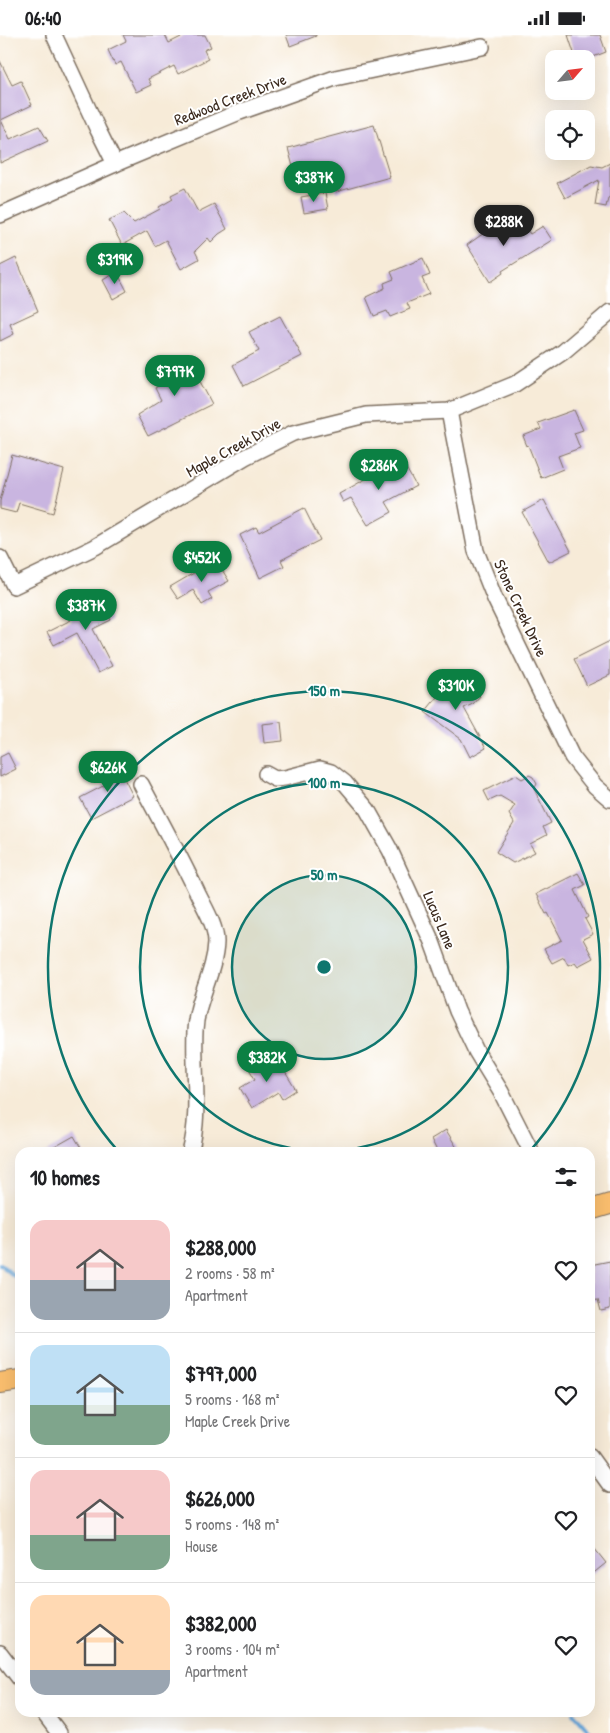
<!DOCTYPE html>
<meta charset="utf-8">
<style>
body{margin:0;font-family:"Patrick Hand",sans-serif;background:#f2f2f2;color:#202124;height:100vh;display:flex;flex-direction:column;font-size:19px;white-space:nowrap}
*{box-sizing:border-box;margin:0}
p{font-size:16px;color:#757577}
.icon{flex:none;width:28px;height:28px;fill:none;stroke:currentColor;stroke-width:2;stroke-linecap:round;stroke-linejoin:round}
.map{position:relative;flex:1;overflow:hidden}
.details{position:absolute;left:15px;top:1112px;width:580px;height:570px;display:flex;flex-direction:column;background:#fff;border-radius:15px;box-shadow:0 5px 20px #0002}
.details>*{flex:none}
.needle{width:32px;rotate:62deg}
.buttons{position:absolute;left:545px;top:15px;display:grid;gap:10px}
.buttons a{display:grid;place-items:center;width:50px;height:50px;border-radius:10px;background:#fff;box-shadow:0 5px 20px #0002;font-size:25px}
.price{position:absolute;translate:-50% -42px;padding:0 11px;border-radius:18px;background:#0b8043;color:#fff;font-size:16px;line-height:32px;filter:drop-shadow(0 1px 2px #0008)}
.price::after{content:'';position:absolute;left:50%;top:30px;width:15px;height:11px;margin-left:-8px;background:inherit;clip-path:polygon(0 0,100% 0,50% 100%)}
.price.active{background:#222;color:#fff}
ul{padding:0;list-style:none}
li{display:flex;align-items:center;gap:15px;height:125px;padding:0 15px}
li+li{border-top:1px solid #e0e0e0}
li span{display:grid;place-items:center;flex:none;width:140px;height:100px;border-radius:15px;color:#555}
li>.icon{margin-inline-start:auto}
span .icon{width:60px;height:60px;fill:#fffc;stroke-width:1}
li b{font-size:21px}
h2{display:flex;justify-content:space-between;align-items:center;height:60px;padding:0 15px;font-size:21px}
.status{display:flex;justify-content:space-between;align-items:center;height:35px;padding:0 25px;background:#fff;direction:ltr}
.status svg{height:14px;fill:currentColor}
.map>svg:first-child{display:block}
</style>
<div class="status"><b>06:40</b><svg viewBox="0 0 49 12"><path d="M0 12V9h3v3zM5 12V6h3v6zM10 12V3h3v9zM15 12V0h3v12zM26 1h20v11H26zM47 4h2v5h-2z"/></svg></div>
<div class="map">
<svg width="610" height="1698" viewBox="0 0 610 1698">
<rect width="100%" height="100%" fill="#fff"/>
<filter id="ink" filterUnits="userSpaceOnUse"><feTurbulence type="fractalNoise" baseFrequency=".02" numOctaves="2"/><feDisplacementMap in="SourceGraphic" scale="10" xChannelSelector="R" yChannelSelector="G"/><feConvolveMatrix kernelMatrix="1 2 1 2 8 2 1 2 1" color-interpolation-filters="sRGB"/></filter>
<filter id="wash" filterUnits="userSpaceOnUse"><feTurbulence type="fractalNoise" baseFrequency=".0096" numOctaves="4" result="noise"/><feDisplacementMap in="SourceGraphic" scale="20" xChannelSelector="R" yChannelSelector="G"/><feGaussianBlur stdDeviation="1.12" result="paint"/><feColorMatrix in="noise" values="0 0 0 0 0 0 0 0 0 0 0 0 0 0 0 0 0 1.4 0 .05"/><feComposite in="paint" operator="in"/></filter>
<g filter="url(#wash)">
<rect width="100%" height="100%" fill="#f7ebd8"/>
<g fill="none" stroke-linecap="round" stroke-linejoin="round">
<g stroke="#67a8db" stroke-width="4">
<polyline points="0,1229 20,1246"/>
<polyline points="574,1678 591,1698"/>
</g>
</g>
<g id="blocks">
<g fill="#c9b5e0">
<polygon points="123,0 165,0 169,8 185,0 205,0 211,12 204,15 208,24 178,39 174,31 148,44 151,50 136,57 121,27 115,30 108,15 126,6"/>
<polygon points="286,0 316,0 316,1 290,11"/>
<polygon points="568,0 600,0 606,17 588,24 576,24"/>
<polygon points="0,26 12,50 21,46 32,70 1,85 10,104 39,91 48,106 0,128"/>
<polygon points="374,90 390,142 336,157 330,134 296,143 288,113"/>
<polygon points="610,128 610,162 608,163 606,172 595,170 599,145 565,163 557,148 591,130 602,132"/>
<polygon points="185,153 198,177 214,169 227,194 219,199 211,207 208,203 195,216 199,224 181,234 166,205 155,211 147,196 122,210 109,185 124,178 134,188 160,174 159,172 173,164 171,160"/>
<polygon points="325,158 328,174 304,178 301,162"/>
<polygon points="494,181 508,203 525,192 530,199 543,191 552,205 502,236 503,238 490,247 467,210 484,198 479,191"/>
<polygon points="16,223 38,276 10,289 14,299 0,306 0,231"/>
<polygon points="423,223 430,240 422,243 429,259 407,268 410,274 390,282 387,276 374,281 366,262 385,253 384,248 394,244 391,237"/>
<polygon points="117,237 127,256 113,264 103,245"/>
<polygon points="280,281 302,321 244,351 233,330 259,316 249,297"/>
<polygon points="187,322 212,369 148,401 137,380 161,365 155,353 160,350 154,338"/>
<polygon points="574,375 583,395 574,398 580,413 558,421 563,434 541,443 528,410 527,411 523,401 541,394 538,388"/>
<polygon points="12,420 64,435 53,478 19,468 16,478 0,474 0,466"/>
<polygon points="401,424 416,451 386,467 392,477 368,490 351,463 343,467 339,459"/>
<polygon points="544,465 571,516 549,527 522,477"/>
<polygon points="304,473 320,505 281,525 284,531 260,543 240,500 256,492 259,497"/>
<polygon points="216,525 229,546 208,557 212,564 202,570 193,555 178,564 170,552"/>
<polygon points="100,562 111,585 93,594 112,631 98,638 77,598 54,610 47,597 71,585 68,578"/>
<polygon points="610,606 610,640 587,651 574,624"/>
<polygon points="447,636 480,661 473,669 464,673 486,713 470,722 461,704 425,677 437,662 433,654"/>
<polygon points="281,687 283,706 264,708 262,689"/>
<polygon points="8,718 16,734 0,742 0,722"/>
<polygon points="116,728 133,761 91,783 80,763 109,748 103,735"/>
<polygon points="516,740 522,744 529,740 533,742 537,749 534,754 551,788 543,792 547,800 530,809 535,817 513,828 496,817 514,788 509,779 515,770 500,761 489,766 484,756"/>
<polygon points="578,838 585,850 575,855 588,882 585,884 593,899 583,904 593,923 578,931 575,927 568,930 564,922 552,928 544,914 562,905 548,878 546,879 536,859"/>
<polygon points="261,1024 267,1034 279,1027 296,1055 282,1064 278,1057 252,1073 240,1053 255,1044 248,1032"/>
<polygon points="446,1095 457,1113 450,1118 438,1118 431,1104"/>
<polygon points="74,1101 84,1118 44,1118"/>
<polygon points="610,1226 610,1274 601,1276 598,1265 591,1266 590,1230"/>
<polygon points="590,1508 606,1528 590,1541"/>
</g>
</g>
</g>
<g filter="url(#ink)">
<use href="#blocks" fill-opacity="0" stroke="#7d6e5f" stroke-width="1"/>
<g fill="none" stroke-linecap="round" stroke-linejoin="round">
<g stroke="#7d6e5f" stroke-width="18">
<g id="minor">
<polyline points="54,0 98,95 115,129"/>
<polyline points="0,180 122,126 237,78 335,43 482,12"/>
<polyline points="449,376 476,516 495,564 572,722 595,751 610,764"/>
<polyline points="0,523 14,551 95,512 245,422 293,398 366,380 449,376 515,349 563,317 610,277"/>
<polyline points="266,739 275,744 285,743 320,734 331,737 345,748 367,774 390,815 432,907 457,976 476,1016 501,1057 532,1118"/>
<path d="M141,749C160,785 180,821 197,857C204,872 216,890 216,907C215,938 196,965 195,996C193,1036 201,1078 190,1118"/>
<polyline points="590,1422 610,1450"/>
<polyline points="0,1618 20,1644"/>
<polyline points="44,1678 59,1698"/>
</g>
</g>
<g stroke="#7d6e5f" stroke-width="22">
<g id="major">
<polyline points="590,1175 610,1169"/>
<polyline points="0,1348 20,1345"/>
</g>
</g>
<use href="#minor" stroke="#fff" stroke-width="15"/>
<use href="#major" stroke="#fabe6e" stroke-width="20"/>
</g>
</g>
<circle cx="324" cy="932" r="92" fill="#0f766e" fill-opacity=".12"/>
<g fill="none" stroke="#0f766e" stroke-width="2.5">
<circle cx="324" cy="932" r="92"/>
<circle cx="324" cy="932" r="184"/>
<path d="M119 1117A276 276 0 1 1 529 1117"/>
</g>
<g text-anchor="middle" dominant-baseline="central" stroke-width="4" stroke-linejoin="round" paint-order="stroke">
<g font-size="16" fill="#3b2a1e" stroke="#fff">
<text transform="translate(230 64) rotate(-21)">Redwood Creek Drive</text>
<text transform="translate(233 412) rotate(-29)">Maple Creek Drive</text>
<text transform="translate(521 573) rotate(65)">Stone Creek Drive</text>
<text transform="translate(440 885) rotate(67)">Lucus Lane</text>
</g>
</g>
<circle cx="324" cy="932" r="8" fill="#0f766e" stroke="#fff" stroke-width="2.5"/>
<g font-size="15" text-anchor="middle" font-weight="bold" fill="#0f766e" stroke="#fff" stroke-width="4" stroke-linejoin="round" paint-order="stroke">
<text x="324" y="661">150 m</text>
<text x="324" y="753">100 m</text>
<text x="324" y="845">50 m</text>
</g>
</svg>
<div class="buttons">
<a><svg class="needle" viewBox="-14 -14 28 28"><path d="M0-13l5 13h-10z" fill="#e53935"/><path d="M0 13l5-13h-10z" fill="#757577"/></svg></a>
<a><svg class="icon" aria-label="locate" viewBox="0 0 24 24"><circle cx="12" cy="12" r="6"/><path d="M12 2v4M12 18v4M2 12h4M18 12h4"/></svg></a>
</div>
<b class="price" style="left:314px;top:168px">$387K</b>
<b class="price active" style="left:504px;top:212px">$288K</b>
<b class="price" style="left:115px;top:250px">$319K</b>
<b class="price" style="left:175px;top:362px">$797K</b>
<b class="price" style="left:379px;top:456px">$286K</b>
<b class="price" style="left:202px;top:548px">$452K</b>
<b class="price" style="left:86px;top:596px">$387K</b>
<b class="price" style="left:456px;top:676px">$310K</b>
<b class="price" style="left:108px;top:758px">$626K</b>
<b class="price" style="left:267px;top:1048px">$382K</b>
<section class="details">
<h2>10 homes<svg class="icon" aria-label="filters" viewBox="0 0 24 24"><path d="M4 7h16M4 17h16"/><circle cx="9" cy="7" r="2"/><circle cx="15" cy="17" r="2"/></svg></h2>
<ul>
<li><span style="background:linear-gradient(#f6c9c9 60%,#9aa5b1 0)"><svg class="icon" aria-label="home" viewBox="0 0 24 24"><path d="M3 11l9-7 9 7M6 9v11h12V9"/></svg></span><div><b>$288,000</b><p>2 rooms · 58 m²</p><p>Apartment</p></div><svg class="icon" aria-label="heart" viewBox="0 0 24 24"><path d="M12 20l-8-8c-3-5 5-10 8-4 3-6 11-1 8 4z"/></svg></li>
<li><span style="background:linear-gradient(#bfe0f5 60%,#7fa58c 0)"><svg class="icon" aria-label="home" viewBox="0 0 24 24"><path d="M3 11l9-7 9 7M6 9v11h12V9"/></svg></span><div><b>$797,000</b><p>5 rooms · 168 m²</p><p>Maple Creek Drive</p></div><svg class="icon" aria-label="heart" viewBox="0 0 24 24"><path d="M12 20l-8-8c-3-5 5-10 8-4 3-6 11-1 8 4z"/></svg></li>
<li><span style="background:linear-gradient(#f6c9c9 65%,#7fa58c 0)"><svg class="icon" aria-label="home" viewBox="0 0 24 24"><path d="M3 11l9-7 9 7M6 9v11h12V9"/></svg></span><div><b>$626,000</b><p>5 rooms · 148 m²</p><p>House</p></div><svg class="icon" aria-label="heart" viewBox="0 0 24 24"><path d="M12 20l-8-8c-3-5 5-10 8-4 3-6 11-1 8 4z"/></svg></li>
<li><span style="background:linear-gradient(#ffd9b3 75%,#9aa5b1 0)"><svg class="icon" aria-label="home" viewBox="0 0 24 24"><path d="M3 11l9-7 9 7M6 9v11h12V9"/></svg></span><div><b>$382,000</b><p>3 rooms · 104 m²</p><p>Apartment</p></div><svg class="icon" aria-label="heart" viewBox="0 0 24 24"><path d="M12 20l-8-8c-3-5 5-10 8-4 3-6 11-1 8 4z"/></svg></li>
</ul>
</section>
</div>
